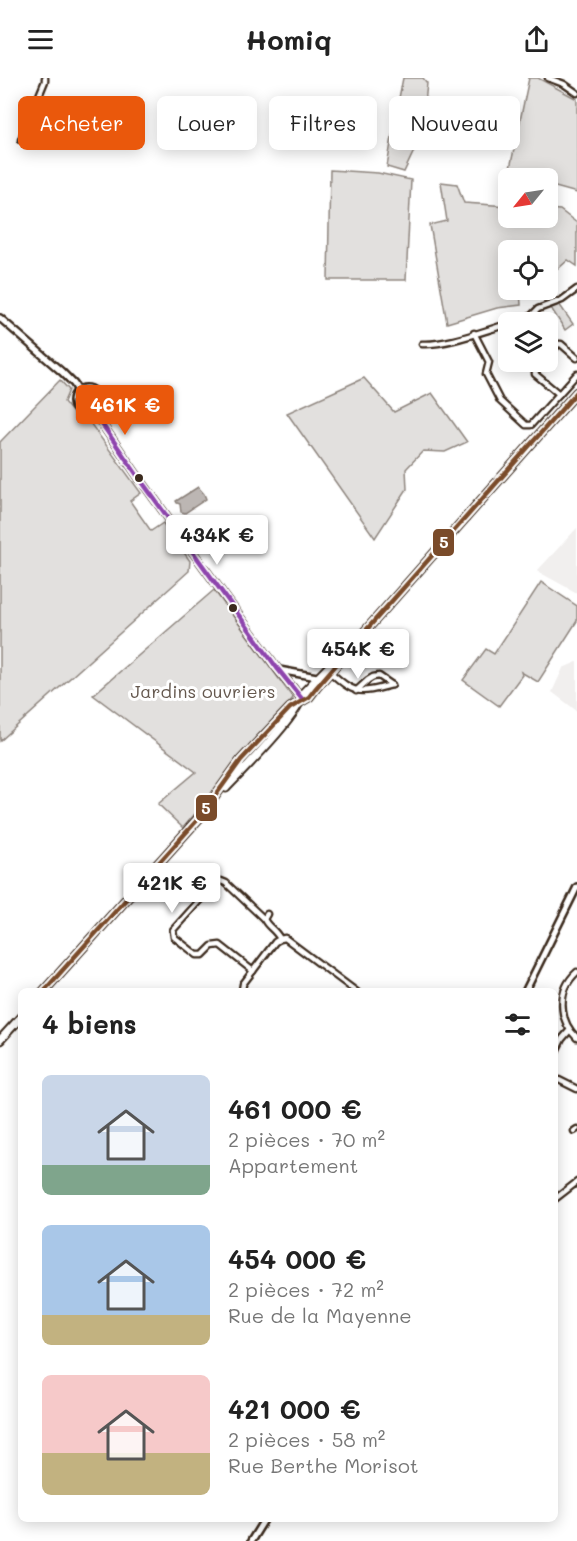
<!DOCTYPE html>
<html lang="fr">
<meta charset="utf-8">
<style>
body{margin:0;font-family:Mali,sans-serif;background:#f6f6f6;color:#222;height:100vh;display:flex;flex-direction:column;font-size:22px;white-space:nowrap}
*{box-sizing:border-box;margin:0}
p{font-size:20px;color:#767676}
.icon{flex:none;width:33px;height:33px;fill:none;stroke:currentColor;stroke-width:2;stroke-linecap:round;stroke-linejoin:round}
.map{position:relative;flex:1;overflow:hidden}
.details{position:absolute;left:18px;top:910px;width:540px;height:534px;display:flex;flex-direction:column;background:#fff;border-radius:9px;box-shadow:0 3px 15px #0003}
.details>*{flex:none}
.guide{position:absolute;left:18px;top:18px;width:542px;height:54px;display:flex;gap:12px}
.needle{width:39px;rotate:240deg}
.controls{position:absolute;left:498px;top:90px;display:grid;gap:12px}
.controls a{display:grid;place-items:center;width:60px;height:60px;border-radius:9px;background:#fff;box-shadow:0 3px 15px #0003;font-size:30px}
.price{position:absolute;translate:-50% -51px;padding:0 14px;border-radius:6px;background:#fff;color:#222;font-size:20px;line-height:39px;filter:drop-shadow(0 2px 3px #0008)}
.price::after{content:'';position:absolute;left:50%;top:36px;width:18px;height:14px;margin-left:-9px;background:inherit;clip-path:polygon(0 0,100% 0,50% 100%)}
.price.on{background:#ea580c;color:#fff}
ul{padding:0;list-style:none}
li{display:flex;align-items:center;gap:18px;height:150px;padding:0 24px}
li span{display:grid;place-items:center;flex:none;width:168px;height:120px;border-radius:9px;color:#555}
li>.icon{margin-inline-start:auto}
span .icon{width:72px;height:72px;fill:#fffc;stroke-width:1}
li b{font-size:26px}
h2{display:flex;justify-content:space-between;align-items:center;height:72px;padding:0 24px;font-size:26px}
.pill{padding:0 21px;border-radius:9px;background:#fff;box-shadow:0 3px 15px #0003;font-size:21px;line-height:54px}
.pill.on{background:#ea580c;color:#fff}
header{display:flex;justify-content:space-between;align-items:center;height:78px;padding:0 24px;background:#fff;font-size:27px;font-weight:700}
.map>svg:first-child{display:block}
</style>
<header><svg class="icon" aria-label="menu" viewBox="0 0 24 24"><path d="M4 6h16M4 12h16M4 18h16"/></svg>Homiq<svg class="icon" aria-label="share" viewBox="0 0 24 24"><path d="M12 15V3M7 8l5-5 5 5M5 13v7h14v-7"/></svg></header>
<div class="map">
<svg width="577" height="1463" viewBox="0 0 577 1463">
<rect width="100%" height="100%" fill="#fff"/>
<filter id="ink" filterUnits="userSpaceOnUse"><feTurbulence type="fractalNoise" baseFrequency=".0167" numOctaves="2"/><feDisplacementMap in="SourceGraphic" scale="12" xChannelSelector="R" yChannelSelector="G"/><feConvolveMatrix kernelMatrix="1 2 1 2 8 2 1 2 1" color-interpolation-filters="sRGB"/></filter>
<g filter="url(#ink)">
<g fill="#f1efee">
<polygon points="577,450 577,515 537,493"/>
<polygon points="577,584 577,633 552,614 563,590"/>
</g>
<g fill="#e2e0de" stroke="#8e857e" stroke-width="1.5">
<polygon points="403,0 423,0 427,5 422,56 404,94 387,89 396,35"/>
<polygon points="529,0 538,0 577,21 577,115 548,107 548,100 508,100"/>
<polygon points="330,92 378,95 411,102 406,202 328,202"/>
<polygon points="441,104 457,106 464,125 508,128 508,140 548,140 548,131 560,132 577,145 577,188 568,182 558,191 548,190 548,172 508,172 508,212 520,212 521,227 497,230 447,245 430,147 447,143"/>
<polygon points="559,226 573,246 565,252 551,230"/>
<polygon points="364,300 394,334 432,315 467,364 445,374 423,373 406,391 407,411 375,460 287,335"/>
<polygon points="60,302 69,312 64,324 80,344 88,342 141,415 130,423 151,453 163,445 190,483 189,493 0,663 0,364"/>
<polygon points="541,504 577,528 577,543 538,604 521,594 522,597 499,628 463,602 486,571 494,576"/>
<polygon points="214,512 293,620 183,750 158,726 196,694 93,617"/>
</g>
<polygon fill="#bcb6b3" stroke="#887e77" stroke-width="1.5" points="198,409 204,416 206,421 185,435 181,434 180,426 177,425 176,423"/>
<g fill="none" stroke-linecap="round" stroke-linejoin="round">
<g stroke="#3b2a1e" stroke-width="9">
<g id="minor">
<polyline points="548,0 564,6 577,15"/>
<polyline points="21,62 34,24 38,20 45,3 45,0"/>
<polyline points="512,244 530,239 538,231 562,222 577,211"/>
<polyline points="474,255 489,284 486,296 500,323 526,347 531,347 559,316"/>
<path d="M422,266C448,267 483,253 508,246"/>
<polyline points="548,279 558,266 561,266 577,280"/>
<polyline points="543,284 535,292 535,296 559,316 577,296"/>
<path d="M328,592C355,617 358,616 392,607"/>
<polyline points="356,613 368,602 373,599 379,598 392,607"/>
<path d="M267,836L264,841C267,849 275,851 280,861"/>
<polyline points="253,893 220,867 212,868 203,877 197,877 174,859 173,852 216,804 221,803 226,805 264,841"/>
<path d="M577,894C557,912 558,942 577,960"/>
<polyline points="244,914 242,912 243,906 275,864 280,861 285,860 357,914"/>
<polyline points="555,975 562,961 569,953"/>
<polyline points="555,1000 577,1011"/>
<polyline points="574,1053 577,1051"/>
<polyline points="555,1121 577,1104"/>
</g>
</g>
<g stroke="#3b2a1e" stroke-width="10">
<g id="tertiary">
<polyline points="0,240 62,294 74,306 78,313"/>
<circle cx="86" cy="323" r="13"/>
<polyline points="93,333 137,397 277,590 302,621"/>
<polyline points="279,592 317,599"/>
<polyline points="525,914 577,809"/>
<polyline points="251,1463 264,1442"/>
</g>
</g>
<g stroke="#3b2a1e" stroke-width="11">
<g id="primary">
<path d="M226,710C241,694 302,634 302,616L347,570"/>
<polyline points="43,914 200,739 241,682 290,630 309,619 316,610 360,559 577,314"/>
<polyline points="0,962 21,939"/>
</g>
</g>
<use href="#minor" stroke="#fff" stroke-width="4.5"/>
<use href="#tertiary" stroke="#fff" stroke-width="5"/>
<use href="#primary" stroke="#fff" stroke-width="7"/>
<g stroke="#fff" stroke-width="9">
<polyline id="bus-1" points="93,333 137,397 277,590 302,621"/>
</g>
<g stroke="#fff" stroke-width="9">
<polyline id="bus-2" points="43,914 200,739 241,682 290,630 309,619 316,610 360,559 577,314"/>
</g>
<use href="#bus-1" stroke="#8e44ad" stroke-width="4.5"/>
<use href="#bus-2" stroke="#7a4b2a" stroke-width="4.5"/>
</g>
</g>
<g fill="#3b2a1e" stroke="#fff" stroke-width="2">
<circle cx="139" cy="400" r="5"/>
<circle cx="233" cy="530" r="5"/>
</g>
<g text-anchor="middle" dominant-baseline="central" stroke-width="6" stroke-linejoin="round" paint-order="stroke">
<g font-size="18" fill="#65584e" stroke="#fff">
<text x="203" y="613">Jardins ouvriers</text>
</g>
</g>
<g stroke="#fff" stroke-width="2">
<rect x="432" y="450" width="23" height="29" rx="6" fill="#7a4b2a"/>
<rect x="195" y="716" width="23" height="28" rx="6" fill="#7a4b2a"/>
</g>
<g font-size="16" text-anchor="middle" font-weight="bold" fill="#fff">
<text x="444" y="470">5</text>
<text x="206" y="736">5</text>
</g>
</svg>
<div class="controls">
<a><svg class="needle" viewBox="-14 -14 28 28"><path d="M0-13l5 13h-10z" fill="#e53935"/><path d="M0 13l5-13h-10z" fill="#767676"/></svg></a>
<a><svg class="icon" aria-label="locate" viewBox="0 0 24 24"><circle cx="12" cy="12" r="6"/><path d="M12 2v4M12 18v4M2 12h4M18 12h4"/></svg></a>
<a><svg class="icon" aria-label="layers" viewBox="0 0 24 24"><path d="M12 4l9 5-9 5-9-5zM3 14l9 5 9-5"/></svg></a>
</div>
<b class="price on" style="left:125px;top:358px">461K €</b>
<b class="price" style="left:217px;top:488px">434K €</b>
<b class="price" style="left:358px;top:602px">454K €</b>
<b class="price" style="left:172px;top:836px">421K €</b>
<div class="guide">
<a class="pill on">Acheter</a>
<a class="pill">Louer</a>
<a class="pill">Filtres</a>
<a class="pill">Nouveau</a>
</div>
<section class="details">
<h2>4 biens<svg class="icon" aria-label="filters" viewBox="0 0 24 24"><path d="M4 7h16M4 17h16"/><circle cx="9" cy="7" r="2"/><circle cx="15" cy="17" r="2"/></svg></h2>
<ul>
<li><span style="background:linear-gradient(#c9d6e8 75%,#7fa58c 0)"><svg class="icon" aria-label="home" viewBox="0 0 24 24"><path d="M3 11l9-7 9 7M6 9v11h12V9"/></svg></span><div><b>461 000 €</b><p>2 pièces · 70 m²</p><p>Appartement</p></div></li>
<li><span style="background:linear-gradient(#a9c7e8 75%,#c2b280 0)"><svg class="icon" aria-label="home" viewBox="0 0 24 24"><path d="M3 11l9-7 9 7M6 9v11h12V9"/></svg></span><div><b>454 000 €</b><p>2 pièces · 72 m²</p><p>Rue de la Mayenne</p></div></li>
<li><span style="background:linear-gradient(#f6c9c9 65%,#c2b280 0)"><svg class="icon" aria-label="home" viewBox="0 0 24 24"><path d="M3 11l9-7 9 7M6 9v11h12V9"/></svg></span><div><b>421 000 €</b><p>2 pièces · 58 m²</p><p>Rue Berthe Morisot</p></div></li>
</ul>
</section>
</div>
